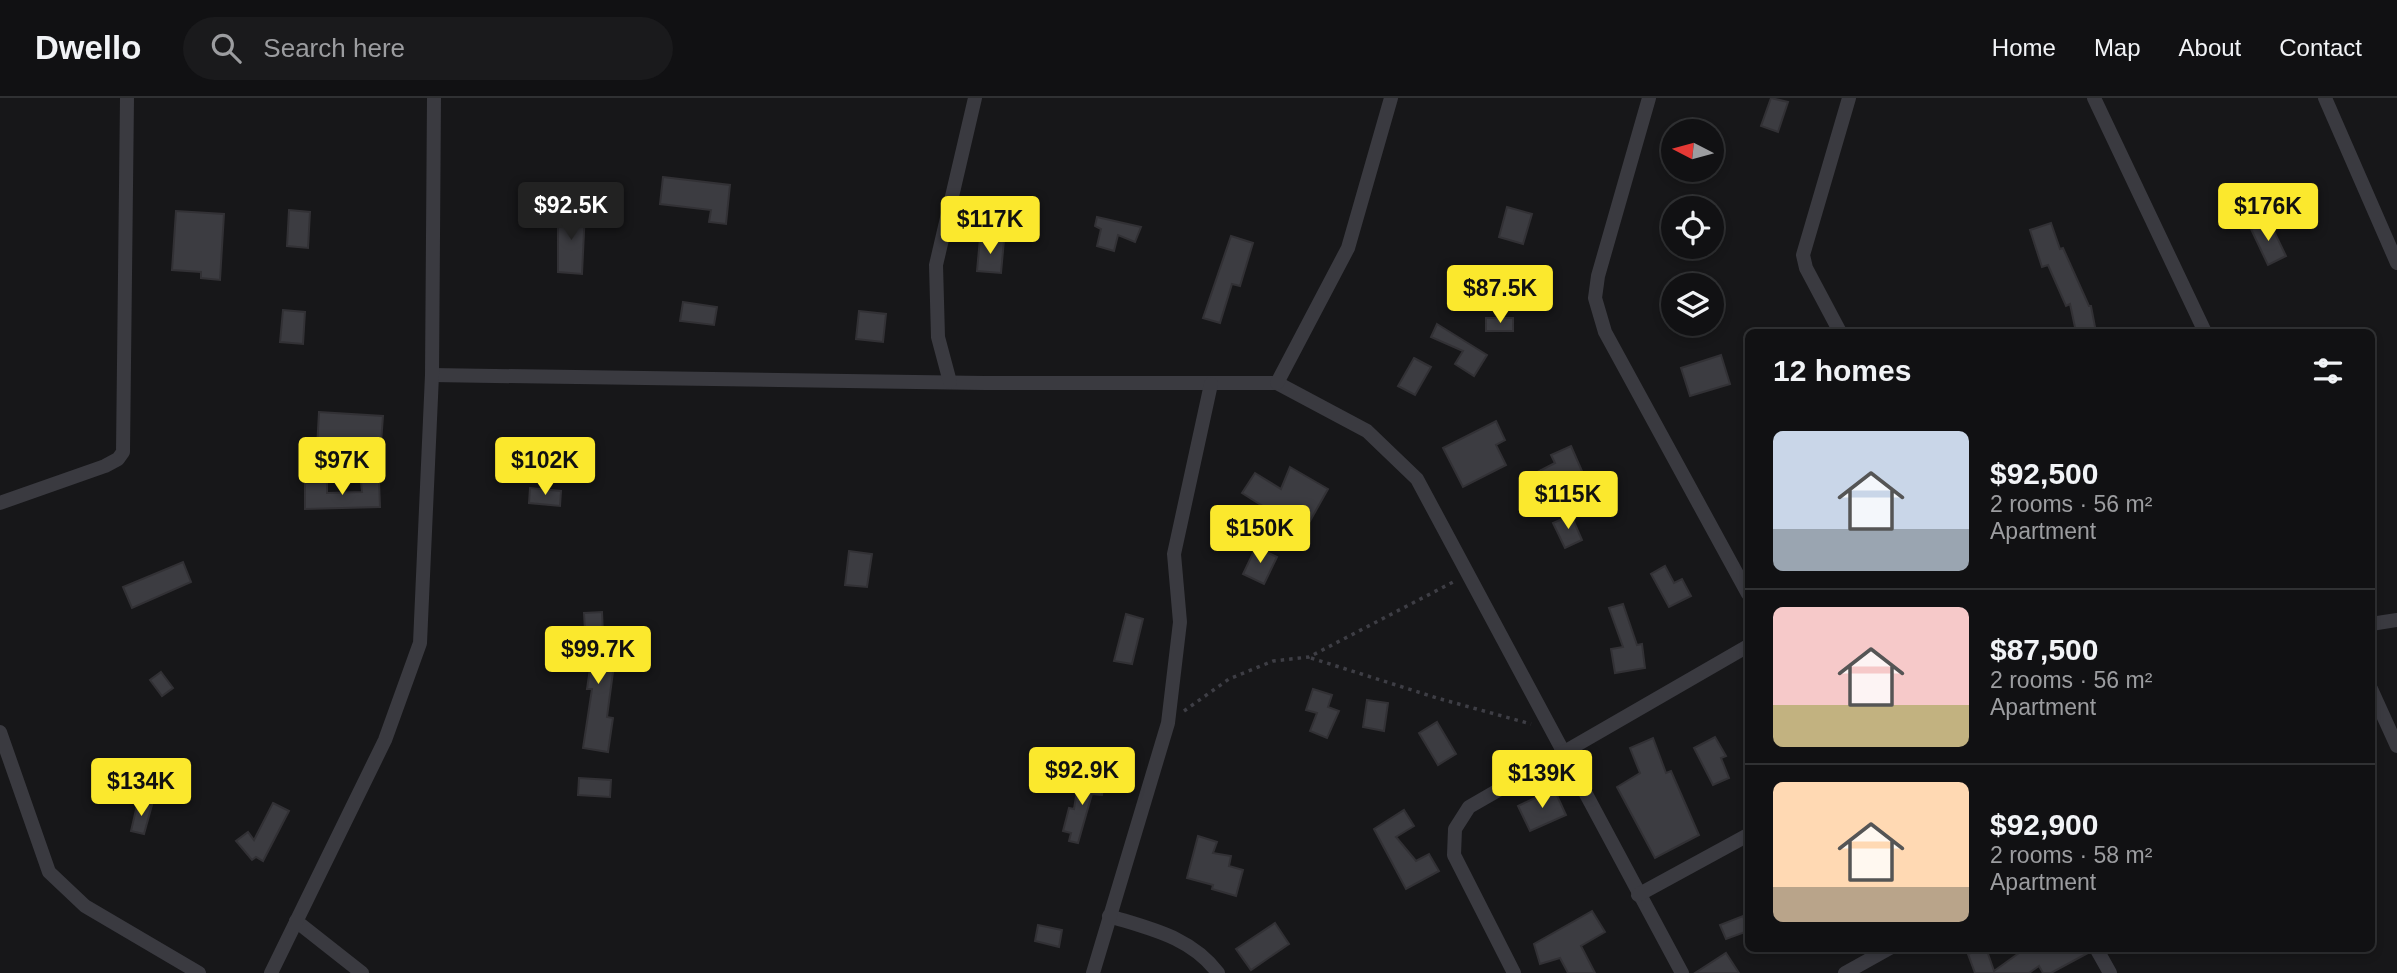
<!DOCTYPE html>
<meta charset="utf-8">
<style>
body{margin:0;font-family:Arial,sans-serif;background:#1a1a1c;color:#f1f3f6;height:100vh;display:flex;flex-direction:column;font-size:26px;white-space:nowrap}
*{box-sizing:border-box;margin:0}
p{font-size:23px;color:#9c9da0}
.icon{flex:none;width:38px;height:38px;fill:none;stroke:currentColor;stroke-width:2;stroke-linecap:round;stroke-linejoin:round}
.map{position:relative;flex:1;overflow:hidden}
.drawer{position:absolute;left:1745px;top:231px;width:630px;height:623px;display:flex;flex-direction:column;background:#111113;border-radius:10px;box-shadow:0 4px 10px #0003,0 0 0 2px #303133}
.drawer>*{flex:none}
.needle{width:46px;rotate:276deg}
.buttons{position:absolute;left:1661px;top:21px;display:grid;gap:14px}
.buttons a{display:grid;place-items:center;width:63px;height:63px;border-radius:50%;background:#111113;box-shadow:0 4px 10px #0003,0 0 0 2px #303133;font-size:35px}
.price{position:absolute;translate:-50% -60px;padding:0 16px;border-radius:7px;background:#fbe82d;color:#111;font-size:23px;line-height:46px;filter:drop-shadow(0 2px 4px #0008)}
.price::after{content:'';position:absolute;left:50%;top:42px;width:21px;height:16px;margin-left:-10px;background:inherit;clip-path:polygon(0 0,100% 0,50% 100%)}
.price.selected{background:#222;color:#fff}
ul{padding:0;list-style:none}
li{display:flex;align-items:center;gap:21px;height:175px;padding:0 28px}
li+li{border-top:2px solid #303133}
li span{display:grid;place-items:center;flex:none;width:196px;height:140px;border-radius:10px;color:#555}
li>.icon{margin-inline-start:auto}
span .icon{width:84px;height:84px;fill:#fffc;stroke-width:1}
li b{font-size:30px}
h2{display:flex;justify-content:space-between;align-items:center;height:84px;padding:0 28px;font-size:30px}
header{display:flex;align-items:center;gap:42px;box-sizing:border-box;height:98px;padding:0 35px;background:#111113;border-bottom:2px solid #303133}
header strong{font-size:33px}
nav{display:flex;gap:38px;margin-inline-start:auto;font-size:24px}
.search{width:490px;height:63px;background:#1a1a1c;display:flex;align-items:center;gap:18px;box-sizing:border-box;padding:0 24px;border-radius:38px;color:#9c9da0;font-size:26px}
.map>svg:first-child{display:block}
</style>
<header>
<strong>Dwello</strong>
<div class="search"><svg class="icon" aria-label="search" viewBox="0 0 24 24"><circle cx="10" cy="10" r="6"/><path d="M15 15l6 6"/></svg>Search here</div>
<nav><a>Home</a><a>Map</a><a>About</a><a>Contact</a></nav>
</header>
<div class="map">
<svg width="2397" height="875" viewBox="0 0 2397 875">
<rect width="100%" height="100%" fill="#171719"/>
<g fill="#3c3c41" stroke="#323135" stroke-width="2">
<polygon points="1771,0 1788,4 1778,34 1761,28"/>
<polygon points="663,79 730,87 726,126 709,124 711,112 660,106"/>
<polygon points="1507,109 1532,116 1523,146 1499,139"/>
<polygon points="289,112 310,114 308,150 287,148"/>
<polygon points="564,112 585,113 582,176 558,174 558,122 563,122"/>
<polygon points="176,113 224,116 220,182 201,180 201,174 172,172"/>
<polygon points="1097,119 1141,129 1135,144 1118,137 1114,153 1097,148 1101,131 1095,128"/>
<polygon points="2269,123 2286,158 2268,167 2251,131"/>
<polygon points="2051,125 2060,151 2063,150 2089,208 2091,208 2096,234 2076,234 2070,206 2066,208 2048,167 2042,169 2030,132"/>
<polygon points="1231,138 1253,145 1240,188 1232,186 1220,225 1203,220"/>
<polygon points="980,140 1004,142 1001,175 977,173"/>
<polygon points="683,204 717,209 714,227 680,223"/>
<polygon points="283,212 305,214 303,246 280,244"/>
<polygon points="859,213 886,216 883,244 856,241"/>
<rect x="1486" y="220" width="27" height="13"/>
<polygon points="1437,226 1487,257 1474,278 1455,266 1463,253 1431,239"/>
<polygon points="1721,257 1730,286 1690,298 1681,270"/>
<polygon points="1414,260 1431,269 1415,297 1398,288"/>
<polygon points="319,314 383,318 381,345 375,344 373,367 353,365 353,353 317,350"/>
<polygon points="1496,323 1505,342 1496,347 1506,367 1463,389 1443,350"/>
<polygon points="1571,348 1585,380 1533,407 1520,383 1555,365 1551,357"/>
<polygon points="1290,369 1328,391 1310,423 1286,409 1280,419 1242,395 1255,375 1281,391"/>
<polygon points="379,382 380,409 305,411 305,385 327,384 327,395 362,394 361,383"/>
<polygon points="530,390 561,393 560,408 529,405"/>
<polygon points="1571,417 1582,442 1565,450 1553,425"/>
<polygon points="1256,449 1277,459 1264,486 1243,476"/>
<polygon points="849,453 872,456 867,489 845,487"/>
<polygon points="183,464 191,484 132,510 123,489"/>
<polygon points="1665,468 1674,485 1682,481 1691,498 1669,509 1651,476"/>
<polygon points="1623,506 1637,547 1642,546 1645,570 1615,575 1611,551 1623,549 1609,510"/>
<polygon points="602,514 604,557 615,559 607,619 613,620 608,654 583,650 592,591 587,591 593,550 586,551 584,515"/>
<polygon points="1126,516 1143,521 1132,566 1114,563"/>
<polygon points="161,574 173,590 162,598 150,582"/>
<polygon points="1313,591 1332,597 1328,609 1339,613 1327,640 1310,633 1317,615 1306,612"/>
<polygon points="1367,602 1388,605 1384,633 1363,629"/>
<polygon points="1437,624 1456,656 1438,667 1419,635"/>
<polygon points="1715,639 1726,658 1721,660 1729,680 1713,687 1694,650"/>
<polygon points="1653,640 1666,675 1671,673 1699,737 1655,760 1617,689 1640,675 1630,650"/>
<polygon points="579,680 611,682 610,699 578,697"/>
<polygon points="1079,680 1104,683 1102,697 1092,696 1078,745 1069,743 1071,735 1063,733 1069,710 1074,711"/>
<polygon points="1554,691 1566,717 1530,733 1518,708"/>
<polygon points="138,703 152,707 144,736 131,733"/>
<polygon points="273,705 289,713 263,763 256,759 252,762 236,743 248,734 254,742"/>
<polygon points="1404,712 1414,728 1396,739 1416,763 1429,756 1439,773 1406,791 1374,731"/>
<polygon points="1198,738 1217,744 1213,755 1231,758 1229,768 1243,772 1236,798 1212,791 1213,787 1187,780"/>
<polygon points="1592,813 1605,834 1581,848 1595,875 1568,875 1560,860 1540,866 1534,846"/>
<polygon points="1743,818 1748,833 1726,841 1720,827"/>
<polygon points="1275,825 1289,846 1251,872 1236,851"/>
<polygon points="1038,827 1062,832 1059,849 1035,843"/>
<polygon points="1986,850 1994,873 2026,850 2086,850 2088,855 2051,875 2043,875 2039,868 2029,875 1975,875 1968,856"/>
<polygon points="1726,855 1739,875 1695,875"/>
</g>
<g fill="none" stroke-linecap="round" stroke-linejoin="round">
<g stroke="#3e3e45" stroke-width="3.5" stroke-dasharray="3.5 5" stroke-linecap="butt">
<polyline points="1311,560 1437,600 1531,626"/>
<polyline points="1184,613 1229,581 1273,563 1309,559 1455,483"/>
</g>
<g stroke="#3a3a40" stroke-width="14">
<polyline points="1649,0 1598,178 1595,200 1605,234 1748,496"/>
<polyline points="2094,0 2205,234"/>
<polyline points="2325,0 2397,165"/>
<polyline points="1840,234 1806,170 1803,157 1849,0"/>
<polyline points="432,277 984,285 1277,285 1367,333 1417,381 1682,875"/>
<polyline points="950,284 938,239 936,167 975,0"/>
<polyline points="1277,285 1348,150 1391,0"/>
<polyline points="0,405 105,368 118,361 123,354 127,0"/>
<polyline points="2371,526 2397,522"/>
<polyline points="2371,591 2397,648"/>
<polyline points="0,634 49,774 85,808 199,875"/>
<polyline points="1638,797 1748,737"/>
<path d="M1109,818C1151,831 1191,839 1218,875"/>
<polyline points="296,823 362,875"/>
<polyline points="2096,850 2110,875"/>
<polyline points="271,875 385,642 420,545 432,277 434,0"/>
<polyline points="1093,875 1168,625 1180,524 1174,456 1211,286"/>
<polyline points="1514,875 1454,757 1455,731 1469,709 1748,548"/>
<polyline points="1845,875 1890,850"/>
</g>
</g>
</svg>
<div class="buttons">
<a><svg class="needle" viewBox="-14 -14 28 28"><path d="M0-13l5 13h-10z" fill="#e53935"/><path d="M0 13l5-13h-10z" fill="#9c9da0"/></svg></a>
<a><svg class="icon" aria-label="locate" viewBox="0 0 24 24"><circle cx="12" cy="12" r="6"/><path d="M12 2v4M12 18v4M2 12h4M18 12h4"/></svg></a>
<a><svg class="icon" aria-label="layers" viewBox="0 0 24 24"><path d="M12 4l9 5-9 5-9-5zM3 14l9 5 9-5"/></svg></a>
</div>
<b class="price selected" style="left:571px;top:144px">$92.5K</b>
<b class="price" style="left:2268px;top:145px">$176K</b>
<b class="price" style="left:990px;top:158px">$117K</b>
<b class="price" style="left:1500px;top:227px">$87.5K</b>
<b class="price" style="left:342px;top:399px">$97K</b>
<b class="price" style="left:545px;top:399px">$102K</b>
<b class="price" style="left:1568px;top:433px">$115K</b>
<b class="price" style="left:1260px;top:467px">$150K</b>
<b class="price" style="left:598px;top:588px">$99.7K</b>
<b class="price" style="left:1082px;top:709px">$92.9K</b>
<b class="price" style="left:1542px;top:712px">$139K</b>
<b class="price" style="left:141px;top:720px">$134K</b>
<section class="drawer">
<h2>12 homes<svg class="icon" aria-label="filters" viewBox="0 0 24 24"><path d="M4 7h16M4 17h16"/><circle cx="9" cy="7" r="2"/><circle cx="15" cy="17" r="2"/></svg></h2>
<ul>
<li><span style="background:linear-gradient(#c9d6e8 70%,#9aa5b1 0)"><svg class="icon" aria-label="home" viewBox="0 0 24 24"><path d="M3 11l9-7 9 7M6 9v11h12V9"/></svg></span><div><b>$92,500</b><p>2 rooms · 56 m²</p><p>Apartment</p></div></li>
<li><span style="background:linear-gradient(#f6c9c9 70%,#c2b280 0)"><svg class="icon" aria-label="home" viewBox="0 0 24 24"><path d="M3 11l9-7 9 7M6 9v11h12V9"/></svg></span><div><b>$87,500</b><p>2 rooms · 56 m²</p><p>Apartment</p></div></li>
<li><span style="background:linear-gradient(#ffd9b3 75%,#b9a48a 0)"><svg class="icon" aria-label="home" viewBox="0 0 24 24"><path d="M3 11l9-7 9 7M6 9v11h12V9"/></svg></span><div><b>$92,900</b><p>2 rooms · 58 m²</p><p>Apartment</p></div></li>
</ul>
</section>
</div>
